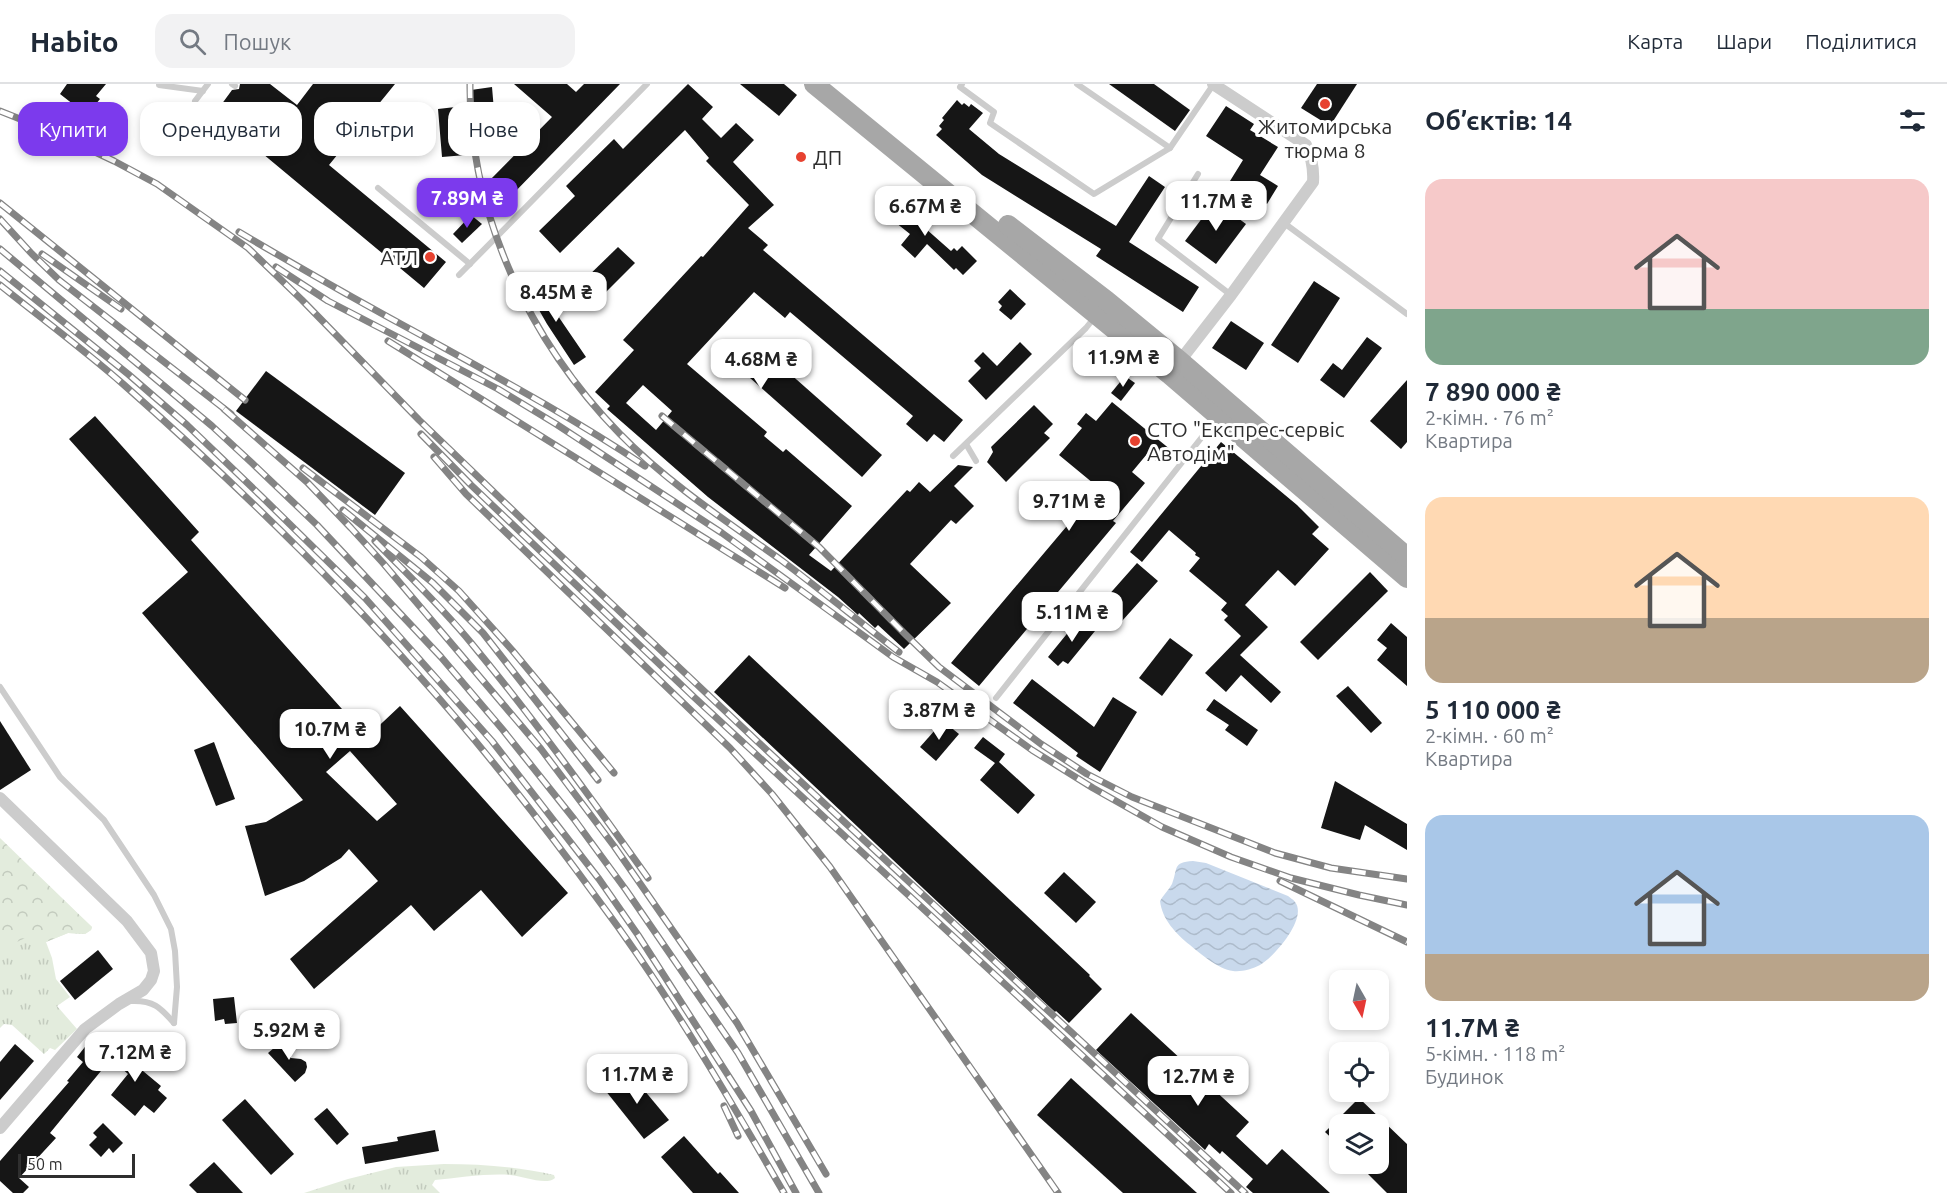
<!DOCTYPE html>
<html lang="uk">
<meta charset="utf-8">
<style>
body{margin:0;font-family:Ubuntu,sans-serif;background:#f2f2f3;color:#1f2937;height:100vh;display:flex;flex-direction:column;font-size:22px;white-space:nowrap}
*{box-sizing:border-box;margin:0}
p{font-size:20px;color:#747a83}
.icon{flex:none;width:33px;height:33px;fill:none;stroke:currentColor;stroke-width:2;stroke-linecap:round;stroke-linejoin:round}
.map{position:relative;flex:1;overflow:hidden}
.details{display:flex;flex-direction:column;background:#fff;width:540px}
.details>*{flex:none}
.banner{position:absolute;left:18px;top:18px;width:570px;height:54px;display:flex;gap:12px}
.needle{width:39px;rotate:171deg}
.fabs{position:absolute;left:1329px;top:886px;display:grid;gap:12px}
.fabs a{display:grid;place-items:center;width:60px;height:60px;border-radius:12px;background:#fff;box-shadow:0 3px 9px #0003;font-size:30px}
.scale{position:absolute;left:18px;bottom:15px;width:117px;box-sizing:border-box;padding-left:6px;border:3px solid #2f2f2f;border-top:0;font-size:16px;line-height:21px;white-space:nowrap;color:#2f2f2f;-webkit-text-stroke:4px #fff;paint-order:stroke}
.price{position:absolute;translate:-50% -51px;padding:0 14px;border-radius:12px;background:#fff;color:#222;font-size:20px;line-height:39px;filter:drop-shadow(0 2px 3px #0008)}
.price::after{content:'';position:absolute;left:50%;top:36px;width:18px;height:14px;margin-left:-9px;background:inherit;clip-path:polygon(0 0,100% 0,50% 100%)}
.price.active{background:#7c3aed;color:#fff}
ul{padding:0;list-style:none}
li{display:grid;align-content:center;gap:12px;height:318px;padding:0 18px}
li span{display:grid;place-items:center;height:186px;border-radius:18px;color:#555}
li>.icon{margin-inline-start:auto}
span .icon{width:108px;height:108px;fill:#fffc;stroke-width:1}
li b{font-size:26px}
h2{display:flex;justify-content:space-between;align-items:center;height:72px;padding:0 18px;font-size:26px}
.tag{padding:0 21px;border-radius:18px;background:#fff;box-shadow:0 3px 9px #0003;font-size:21px;line-height:54px}
.tag.active{background:#7c3aed;color:#fff}
header{display:flex;align-items:center;gap:36px;box-sizing:border-box;height:84px;padding:0 30px;background:#fff;border-bottom:2px solid #e0e1e3}
header strong{font-size:28px}
nav{display:flex;gap:33px;margin-inline-start:auto;font-size:21px}
.search{width:420px;height:54px;background:#f2f2f3;display:flex;align-items:center;gap:15px;box-sizing:border-box;padding:0 21px;border-radius:18px;color:#747a83;font-size:22px}
main{display:flex;flex:1;min-height:0}
.map>svg:first-child{display:block}
</style>
<header>
<strong>Habito</strong>
<div class="search"><svg class="icon" aria-label="search" viewBox="0 0 24 24"><circle cx="10" cy="10" r="6"/><path d="M15 15l6 6"/></svg>Пошук</div>
<nav><a>Карта</a><a>Шари</a><a>Поділитися</a></nav>
</header>
<main>
<div class="map">
<svg width="1407" height="1109" viewBox="0 0 1407 1109">
<defs>
<pattern id="grass-tufts" width="24" height="20" patternUnits="userSpaceOnUse" patternTransform="scale(1.5)"><rect width="24" height="20" fill="#e3ecdd"/><path d="M3 7l-1-3M5 7V3M7 7l1-3M15 17l-1-3M17 17v-4M19 17l1-3" fill="none" stroke="#c3cbbe"/></pattern>
<pattern id="forest-crowns" width="20" height="18" patternUnits="userSpaceOnUse" patternTransform="scale(1.5)"><rect width="20" height="18" fill="#e3ecdd"/><path d="M2 6a3 3 0 1 1 6 0M12 15a3 3 0 1 1 6 0" fill="none" stroke="#c3cbbe"/></pattern>
<pattern id="water-waves" width="16" height="10" patternUnits="userSpaceOnUse" patternTransform="scale(1.5)"><rect width="16" height="10" fill="#c9d9ec"/><path d="M0 5q4-4 8 0t8 0" fill="none" stroke="#adbbcb"/></pattern>
</defs>
<rect width="100%" height="100%" fill="#fff"/>
<g fill="url(#grass-tufts)">
<polygon points="0,757 92,843 91,846 85,850 68,849 46,858 52,874 56,895 70,913 57,922 77,945 55,966 50,964 44,970 12,941 4,940 0,944"/>
<path d="M444,1080C482,1080 518,1083 554,1091L555,1094C546,1102 523,1092 510,1091C489,1089 457,1094 435,1096L432,1101L440,1109H304L348,1095L396,1083Z"/>
</g>
<path fill="url(#forest-crowns)" d="M0,754L92,843L91,846L85,850L68,849L46,858L31,852C21,855 13,861 3,863L0,860Z"/>
<path fill="url(#water-waves)" d="M1193,777L1206,779L1288,812C1290,814 1293,815 1295,818C1308,834 1274,873 1260,881C1252,885 1242,888 1233,887C1218,885 1202,871 1190,861C1176,850 1162,835 1160,817C1163,811 1169,806 1172,800C1178,785 1172,778 1193,777Z"/>
<g fill="#161616" fill-rule="evenodd">
<polygon points="67,0 106,0 96,12 100,15 87,31 60,10"/>
<polygon points="240,0 270,0 297,21 313,0 395,0 329,81 446,178 424,204 245,55 213,32 232,6 239,5"/>
<polygon points="514,0 567,0 576,8 584,0 620,0 509,114 490,96 552,33"/>
<path d="M688,0L713,23L702,35L721,54L736,39L754,56L733,78L774,121L748,144L768,161L763,166L963,336L944,358L934,350L927,358L906,340L913,332L790,228L785,234L754,208L687,280L767,348L764,352L783,368L786,365L852,422L809,471L831,487L907,406L910,408L919,398L930,408L958,381L973,383L954,402L974,422L956,440L951,436L910,480L951,519L904,565L878,541L875,544L859,529L858,531L838,513L708,413L607,325L610,322L595,308L634,266L623,256L701,172L703,173L749,121L706,77L709,74L685,46L560,169L539,147L575,112L566,102L614,55L623,65ZM643,301L672,327L656,346L626,319Z"/>
<polygon points="740,0 784,0 797,11 779,32"/>
<polygon points="1109,0 1154,0 1190,26 1175,47"/>
<polygon points="1317,0 1357,0 1330,42 1301,24"/>
<polygon points="492,3 496,50 464,53 466,71 442,73 438,25 473,21 471,6"/>
<polygon points="957,16 962,21 964,19 969,23 971,20 983,29 969,45 999,70 1116,142 1149,92 1165,103 1129,158 1199,203 1183,228 1096,172 1101,165 982,91 936,51 942,45 939,42 944,36 942,34"/>
<polygon points="1226,22 1254,40 1250,46 1278,63 1260,91 1278,102 1267,120 1230,97 1243,76 1206,52"/>
<polygon points="895,110 913,124 908,129 951,167 954,164 957,167 962,162 977,177 963,191 956,184 954,186 927,160 915,174 901,161 910,150 881,127"/>
<polygon points="1215,117 1246,140 1216,180 1185,157"/>
<polygon points="471,131 482,140 462,159 453,150"/>
<polygon points="618,163 635,179 598,216 581,199"/>
<polygon points="540,197 558,232 586,273 574,281 547,240 527,205"/>
<polygon points="1314,197 1340,214 1298,279 1271,261"/>
<polygon points="1010,205 1026,220 1011,236 999,226 1002,222 998,218"/>
<polygon points="1231,237 1264,259 1246,286 1212,264"/>
<polygon points="1367,253 1382,264 1344,314 1320,296 1333,279 1342,286"/>
<polygon points="1020,258 1032,270 986,316 968,297 981,284 974,277 983,268 997,282"/>
<polygon points="761,264 882,371 862,393 741,286"/>
<polygon points="266,287 405,389 375,431 236,327"/>
<polygon points="1125,292 1135,299 1121,317 1111,309"/>
<polygon points="1407,296 1407,358 1401,365 1370,337"/>
<polygon points="1112,318 1171,366 1160,380 1147,370 1132,388 1145,399 1113,437 1116,439 979,602 951,579 1099,404 1059,371 1082,344 1077,340 1086,329 1096,337"/>
<polygon points="1034,321 1053,340 1044,349 1050,354 1006,398 987,378 993,368 991,363"/>
<path d="M95,332L199,448L191,456L367,653L400,622L568,809L522,853L481,806L434,847L411,821L314,905L290,875L378,797L349,765L341,774L304,797L265,812L245,742L266,738L303,716L142,529L188,488L69,355ZM350,667L397,720L377,737L326,688Z"/>
<polygon points="1221,358 1297,421 1319,443 1312,450 1329,465 1295,502 1278,486 1245,521 1268,543 1240,571 1281,608 1271,619 1241,591 1226,608 1205,589 1241,552 1224,536 1228,532 1221,526 1227,519 1189,487 1200,474 1195,471 1196,469 1169,446 1142,478 1130,468"/>
<polygon points="1137,479 1158,497 1122,537 1109,526 1113,521 1106,514"/>
<polygon points="1370,488 1388,507 1318,576 1300,558"/>
<polygon points="1079,535 1095,547 1068,580 1063,577 1058,582 1048,573"/>
<polygon points="1391,539 1407,553 1407,602 1377,576 1387,564 1377,556"/>
<polygon points="1170,554 1193,571 1162,612 1139,594"/>
<polygon points="749,571 1090,891 1089,892 1102,905 1069,939 1056,927 1055,928 714,608"/>
<polygon points="1032,595 1094,643 1113,613 1137,628 1100,688 1076,672 1078,669 1013,619"/>
<polygon points="1348,602 1382,639 1371,649 1336,612"/>
<polygon points="1214,615 1258,646 1247,662 1225,646 1229,641 1206,626"/>
<polygon points="0,637 31,686 0,706"/>
<polygon points="943,637 959,650 936,677 920,663"/>
<polygon points="983,653 1005,670 999,678 1035,711 1018,730 980,696 995,679 974,664"/>
<polygon points="214,658 235,715 216,722 194,666"/>
<polygon points="1335,697 1407,740 1407,766 1365,741 1360,756 1321,744"/>
<polygon points="1064,788 1096,818 1076,839 1044,809"/>
<polygon points="98,866 113,885 75,916 60,897"/>
<polygon points="234,913 237,939 225,940 224,935 215,937 213,915"/>
<polygon points="1131,929 1249,1038 1236,1052 1267,1081 1282,1065 1330,1109 1253,1109 1246,1103 1253,1095 1222,1067 1220,1070 1209,1060 1205,1066 1096,966"/>
<polygon points="281,958 288,960 290,964 291,974 301,975 306,978 307,983 305,989 295,998 268,969"/>
<polygon points="88,959 110,976 50,1049 56,1054 19,1094 29,1103 23,1109 13,1109 0,1097 0,1077 69,998 67,997 83,978 77,973"/>
<polygon points="15,960 34,977 0,1016 0,978"/>
<polygon points="125,960 143,976 137,982 161,1002 158,1006 167,1014 154,1029 144,1021 135,1032 111,1011 128,990 105,969 112,962 119,967"/>
<polygon points="629,988 669,1036 644,1055 605,1006"/>
<polygon points="1071,994 1197,1109 1123,1109 1037,1031"/>
<polygon points="1359,1014 1407,1060 1407,1109 1387,1109 1358,1080 1378,1080 1378,1041 1340,1041 1340,1062 1325,1048"/>
<polygon points="245,1015 294,1070 271,1091 222,1036"/>
<polygon points="327,1024 349,1050 337,1061 314,1035"/>
<polygon points="103,1039 123,1059 113,1069 109,1064 101,1073 89,1061 97,1053 93,1049"/>
<polygon points="435,1046 439,1067 365,1080 362,1063 398,1057 397,1053"/>
<polygon points="684,1052 718,1090 720,1088 739,1109 693,1109 661,1073"/>
<polygon points="214,1078 243,1109 197,1109 189,1101"/>
</g>
<g fill="none" stroke-linecap="round" stroke-linejoin="round">
<g stroke="#ccc" stroke-width="6">
<polyline points="232,0 235,2"/>
<polyline points="962,0 960,3 994,28 990,39 1094,110 1170,64 1213,1"/>
<polyline points="1077,0 1170,64"/>
<polyline points="159,1 203,7"/>
<polyline points="195,17 208,0"/>
<polyline points="1198,90 1158,155 1231,211"/>
<polyline points="378,104 470,180"/>
<polyline points="1284,139 1407,230"/>
<polyline points="459,191 647,0"/>
<polyline points="966,360 976,377"/>
<polyline points="953,372 1086,244 1094,234"/>
<polyline points="0,603 60,693 104,736 154,811 171,845 175,867 177,903 174,939"/>
<polyline points="996,614 1217,334"/>
<path d="M131,917C153,916 160,923 174,939"/>
</g>
<g stroke="#ccc" stroke-width="12">
<path d="M1176,282L1231,211L1313,98C1314,84 1312,74 1306,61L1213,0"/>
<polyline points="0,714 127,837 151,869 154,887 151,896 143,906 119,920 85,945 0,1044"/>
</g>
<g stroke="#a7a7a7" stroke-width="20">
<polyline points="814,0 1169,290 1407,494"/>
<polyline points="1008,141 1107,217 1180,277 1407,473"/>
</g>
<g stroke="#848484" stroke-width="7">
<g id="rail">
<path d="M470,0C469,130 530,258 620,350C668,399 726,437 781,476C821,506 860,538 899,568"/>
<polyline points="0,27 55,49 114,77 157,100 248,164 302,216 419,336 524,437 758,658 1245,1109"/>
<polyline points="0,119 245,316"/>
<polyline points="0,135 32,170 59,196 231,330"/>
<path d="M239,148C300,184 360,218 421,251C497,293 573,334 645,382"/>
<polyline points="0,165 212,342 252,379 317,441 441,573 503,646 574,735 626,806 738,969 819,1109"/>
<polyline points="42,170 121,225"/>
<polyline points="276,183 328,217 498,305 556,340 722,449 893,573 937,598 1032,666 1093,704 1162,743 1231,773 1291,794 1359,811 1407,821"/>
<polyline points="0,187 128,290 187,341 261,412 365,514 492,657 599,795 638,851 751,1027 796,1109"/>
<path d="M0,201C41,234 83,265 123,300C226,391 330,491 421,594C484,664 543,740 599,817C668,909 726,1009 784,1109"/>
<polyline points="388,257 785,504"/>
<polyline points="224,325 307,398 351,444 383,479 541,665 614,762 737,939 826,1090"/>
<polyline points="662,332 819,463 905,550 939,583 1041,660 1087,690 1132,713 1275,769 1331,784 1407,795"/>
<polyline points="421,350 471,401 695,614 1231,1109"/>
<polyline points="434,373 466,410 730,664 772,710 830,783 1058,1109"/>
<polyline points="303,384 421,473 459,507 512,566 614,689"/>
<polyline points="343,426 433,499 483,549 598,696"/>
<path d="M375,457C407,490 442,523 472,560C534,635 591,714 648,794"/>
<polyline points="1280,797 1407,858"/>
<polyline points="724,1022 738,1052"/>
</g>
</g>
<use href="#rail" stroke="#fff" stroke-width="4.5" stroke-dasharray="14" stroke-linecap="butt"/>
</g>
<g fill="#e74230" stroke="#fff" stroke-width="2">
<circle cx="1325" cy="20" r="6"/>
<circle cx="801" cy="73" r="6"/>
<circle cx="430" cy="173" r="6"/>
<circle cx="1135" cy="357" r="6"/>
</g>
<g text-anchor="middle" dominant-baseline="central" stroke-width="6" stroke-linejoin="round" paint-order="stroke">
<g font-size="21" fill="#2f2f2f" stroke="#fff" text-anchor="start">
<text x="1325" y="42" text-anchor="middle">Житомирська<tspan x="1325" dy="24">тюрма 8</tspan></text>
<text x="813" y="73">ДП</text>
<text x="418" y="173" text-anchor="end">АТЛ</text>
<text x="1147" y="345">СТО "Експрес-сервіс<tspan x="1147" dy="24">Автодім"</tspan></text>
</g>
</g>
</svg>
<div class="fabs">
<a><svg class="needle" viewBox="-14 -14 28 28"><path d="M0-13l5 13h-10z" fill="#e53935"/><path d="M0 13l5-13h-10z" fill="#747a83"/></svg></a>
<a><svg class="icon" aria-label="locate" viewBox="0 0 24 24"><circle cx="12" cy="12" r="6"/><path d="M12 2v4M12 18v4M2 12h4M18 12h4"/></svg></a>
<a><svg class="icon" aria-label="layers" viewBox="0 0 24 24"><path d="M12 4l9 5-9 5-9-5zM3 14l9 5 9-5"/></svg></a>
</div>
<div class="scale">50 m</div>
<b class="price active" style="left:467px;top:145px">7.89M ₴</b>
<b class="price" style="left:1216px;top:148px">11.7M ₴</b>
<b class="price" style="left:925px;top:153px">6.67M ₴</b>
<b class="price" style="left:556px;top:239px">8.45M ₴</b>
<b class="price" style="left:1123px;top:304px">11.9M ₴</b>
<b class="price" style="left:761px;top:306px">4.68M ₴</b>
<b class="price" style="left:1069px;top:448px">9.71M ₴</b>
<b class="price" style="left:1072px;top:559px">5.11M ₴</b>
<b class="price" style="left:939px;top:657px">3.87M ₴</b>
<b class="price" style="left:330px;top:676px">10.7M ₴</b>
<b class="price" style="left:289px;top:977px">5.92M ₴</b>
<b class="price" style="left:135px;top:999px">7.12M ₴</b>
<b class="price" style="left:637px;top:1021px">11.7M ₴</b>
<b class="price" style="left:1198px;top:1023px">12.7M ₴</b>
<div class="banner">
<a class="tag active">Купити</a>
<a class="tag">Орендувати</a>
<a class="tag">Фільтри</a>
<a class="tag">Нове</a>
</div>
</div>
<section class="details">
<h2>Об’єктів: 14<svg class="icon" aria-label="filters" viewBox="0 0 24 24"><path d="M4 7h16M4 17h16"/><circle cx="9" cy="7" r="2"/><circle cx="15" cy="17" r="2"/></svg></h2>
<ul>
<li><span style="background:linear-gradient(#f6c9c9 70%,#7fa58c 0)"><svg class="icon" aria-label="home" viewBox="0 0 24 24"><path d="M3 11l9-7 9 7M6 9v11h12V9"/></svg></span><div><b>7 890 000 ₴</b><p>2-кімн. · 76 m²</p><p>Квартира</p></div></li>
<li><span style="background:linear-gradient(#ffd9b3 65%,#b9a48a 0)"><svg class="icon" aria-label="home" viewBox="0 0 24 24"><path d="M3 11l9-7 9 7M6 9v11h12V9"/></svg></span><div><b>5 110 000 ₴</b><p>2-кімн. · 60 m²</p><p>Квартира</p></div></li>
<li><span style="background:linear-gradient(#a9c7e8 75%,#b9a48a 0)"><svg class="icon" aria-label="home" viewBox="0 0 24 24"><path d="M3 11l9-7 9 7M6 9v11h12V9"/></svg></span><div><b>11.7M ₴</b><p>5-кімн. · 118 m²</p><p>Будинок</p></div></li>
</ul>
</section>
</main>
